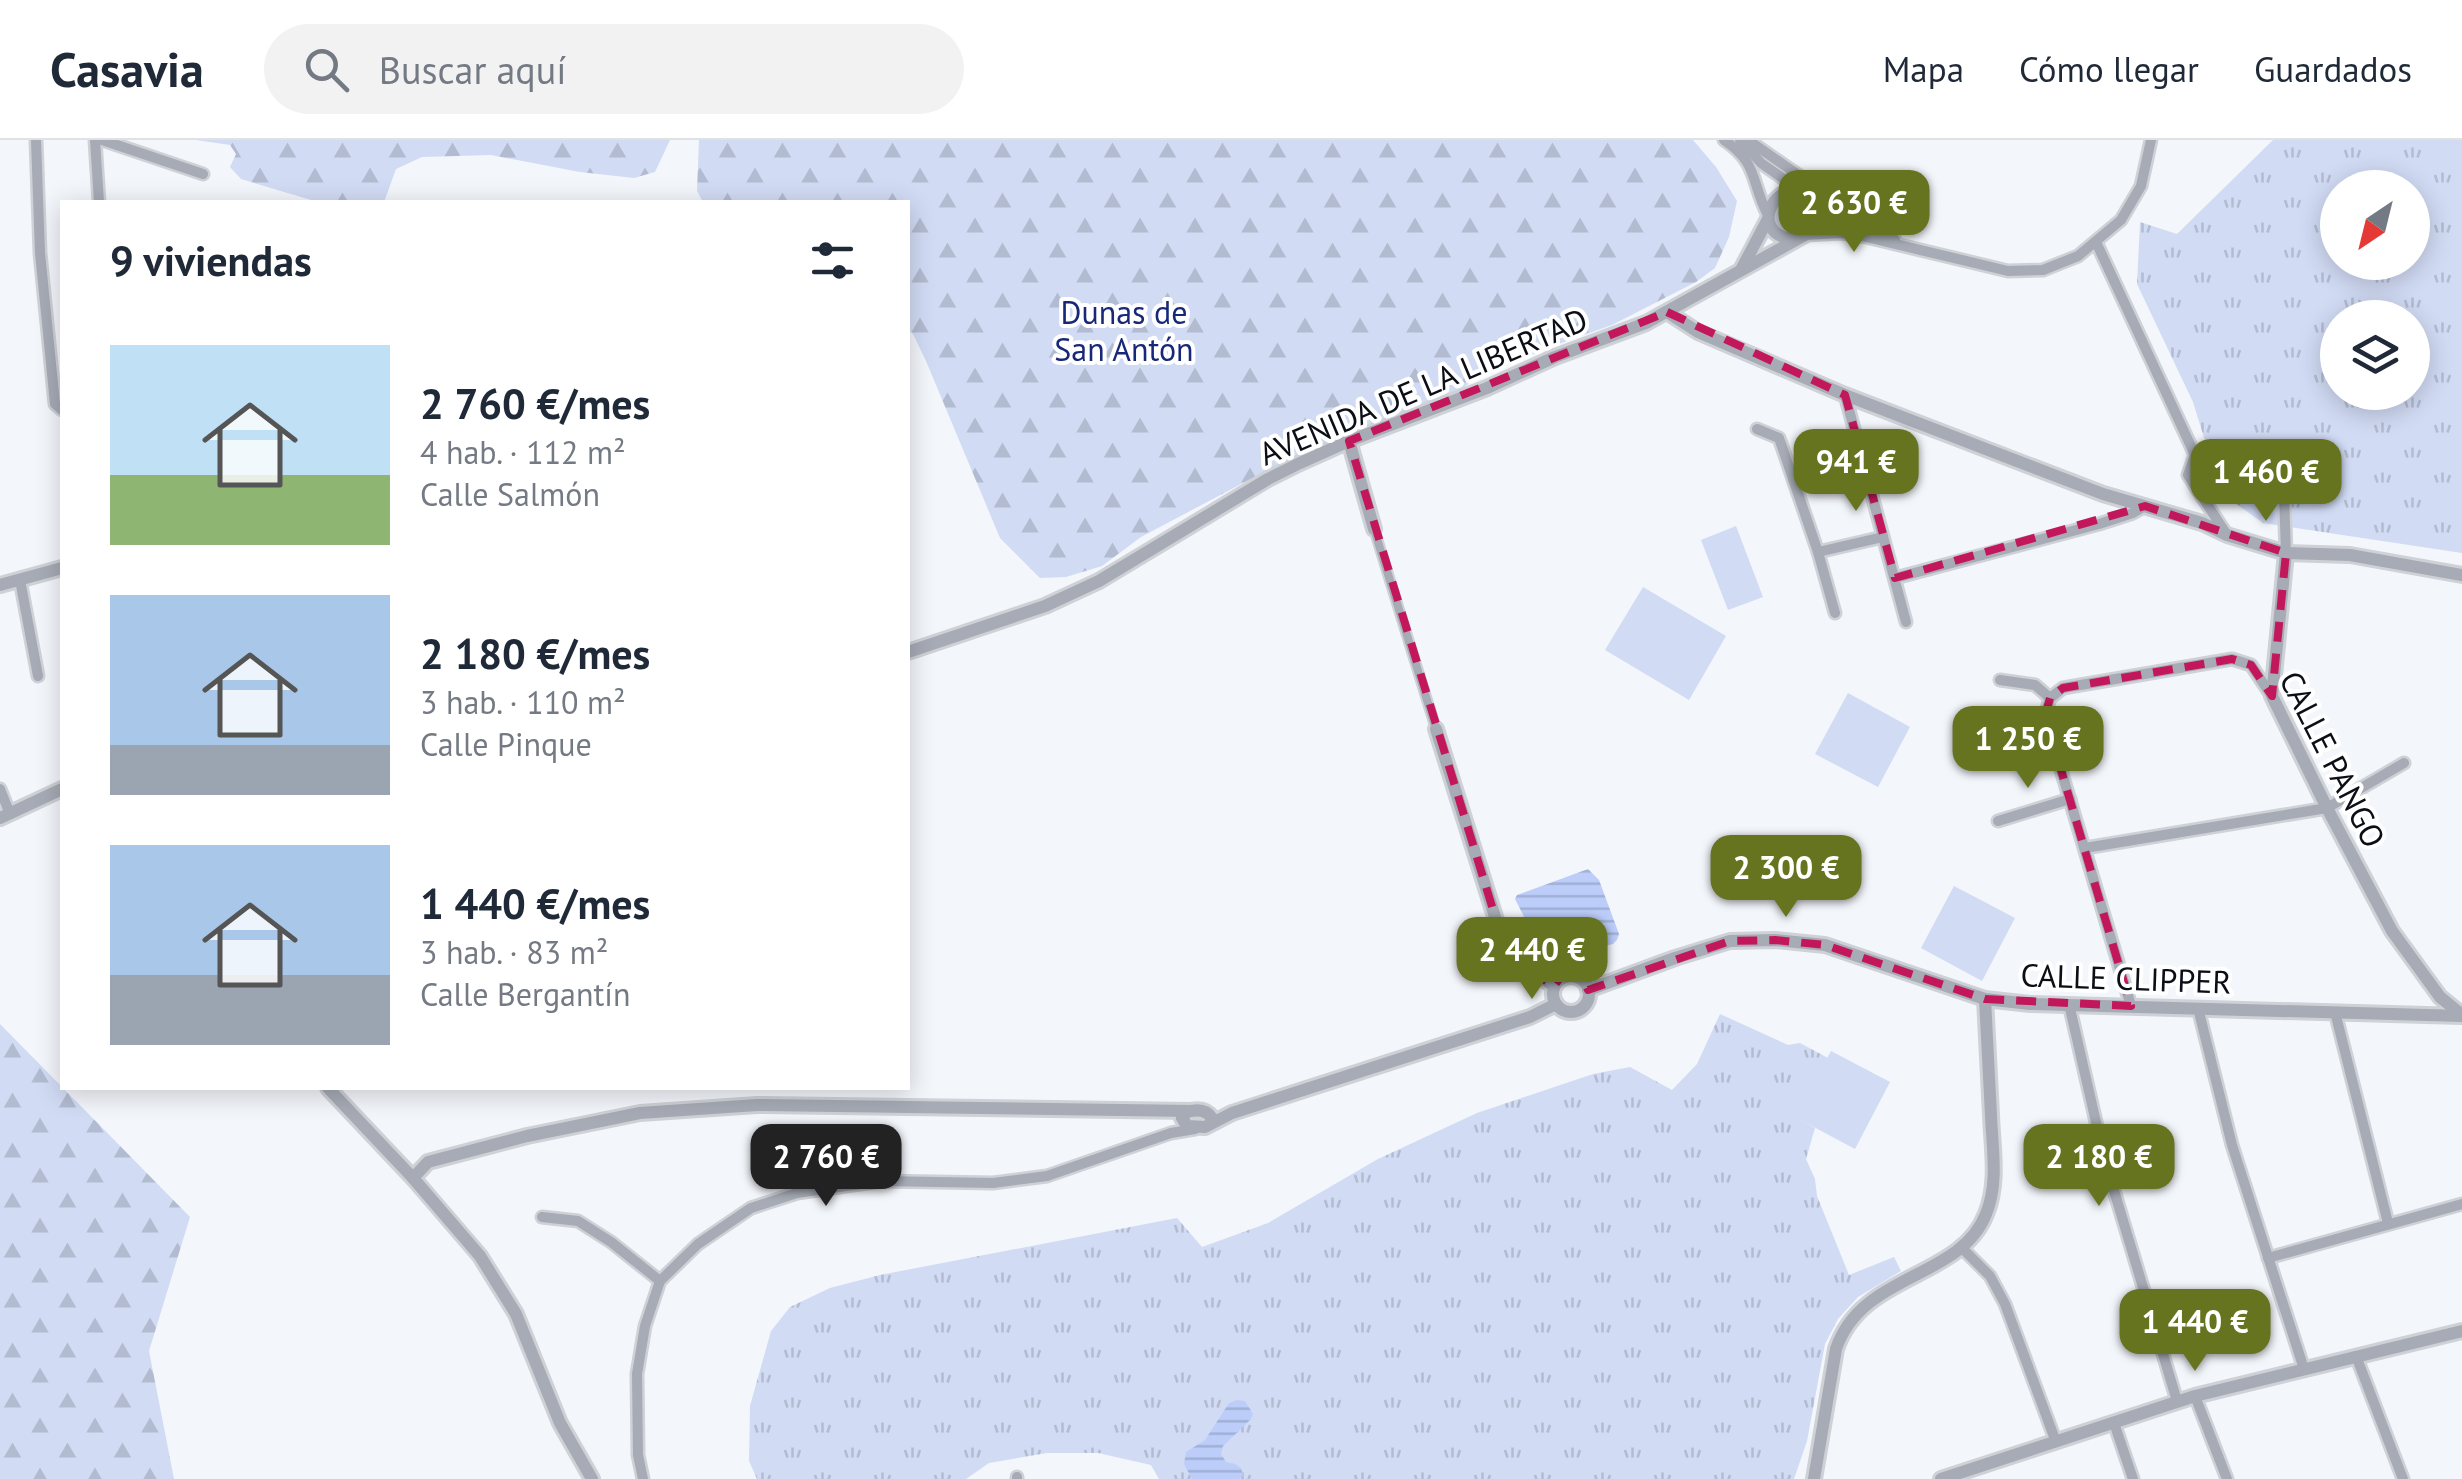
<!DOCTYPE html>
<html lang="es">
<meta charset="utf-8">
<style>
body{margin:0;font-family:"PT Sans",sans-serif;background:#f2f2f3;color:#1f2937;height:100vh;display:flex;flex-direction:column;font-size:38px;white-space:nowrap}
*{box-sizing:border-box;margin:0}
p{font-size:32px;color:#747a83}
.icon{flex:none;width:55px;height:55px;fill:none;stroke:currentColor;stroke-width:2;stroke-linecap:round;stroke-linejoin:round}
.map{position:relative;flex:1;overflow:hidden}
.side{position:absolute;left:60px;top:60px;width:850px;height:890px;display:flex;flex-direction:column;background:#fff;border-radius:0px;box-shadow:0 5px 25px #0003}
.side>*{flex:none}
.needle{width:65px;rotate:215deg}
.buttons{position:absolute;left:2320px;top:30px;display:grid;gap:20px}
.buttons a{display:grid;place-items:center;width:110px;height:110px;border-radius:50%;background:#fff;box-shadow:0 5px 25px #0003;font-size:50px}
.price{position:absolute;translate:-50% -85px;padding:0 22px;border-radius:20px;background:#66741f;color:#fff;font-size:32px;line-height:65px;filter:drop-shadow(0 2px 5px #0008)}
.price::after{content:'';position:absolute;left:50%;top:60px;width:30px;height:22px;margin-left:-15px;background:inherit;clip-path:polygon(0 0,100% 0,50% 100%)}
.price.active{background:#222;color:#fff}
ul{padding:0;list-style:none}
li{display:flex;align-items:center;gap:30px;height:250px;padding:0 50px}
li span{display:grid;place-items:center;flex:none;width:280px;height:200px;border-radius:0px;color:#555}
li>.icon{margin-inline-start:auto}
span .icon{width:120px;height:120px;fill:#fffc;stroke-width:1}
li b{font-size:42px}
h2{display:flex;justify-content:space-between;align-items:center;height:120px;padding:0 50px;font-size:42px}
header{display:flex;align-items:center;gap:60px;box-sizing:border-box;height:140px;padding:0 50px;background:#fff;border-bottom:2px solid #e0e1e3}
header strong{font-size:48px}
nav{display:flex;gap:55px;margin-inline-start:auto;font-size:35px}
.search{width:700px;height:90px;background:#f2f2f3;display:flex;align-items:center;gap:25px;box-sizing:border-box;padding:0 35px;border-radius:55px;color:#747a83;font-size:38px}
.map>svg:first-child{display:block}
</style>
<header>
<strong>Casavia</strong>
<div class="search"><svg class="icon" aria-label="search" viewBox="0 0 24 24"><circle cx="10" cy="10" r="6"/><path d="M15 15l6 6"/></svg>Buscar aquí</div>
<nav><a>Mapa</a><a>Cómo llegar</a><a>Guardados</a></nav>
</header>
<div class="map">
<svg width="2462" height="1339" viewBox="0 0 2462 1339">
<defs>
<pattern id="grass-tufts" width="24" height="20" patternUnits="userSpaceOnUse" patternTransform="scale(2.5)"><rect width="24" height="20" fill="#d1dbf4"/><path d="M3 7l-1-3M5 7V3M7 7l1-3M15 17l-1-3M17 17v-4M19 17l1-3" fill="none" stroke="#b2bbd0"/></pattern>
<pattern id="forest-firs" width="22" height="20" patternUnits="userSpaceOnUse" patternTransform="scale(2.5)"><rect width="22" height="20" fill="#d1dbf4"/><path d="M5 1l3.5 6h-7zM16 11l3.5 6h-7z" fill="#b2bbd0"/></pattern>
<pattern id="garden-furrows" width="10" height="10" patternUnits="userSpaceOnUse" patternTransform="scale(2.5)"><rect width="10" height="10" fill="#d1dbf4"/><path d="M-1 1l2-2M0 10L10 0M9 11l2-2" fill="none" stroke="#b2bbd0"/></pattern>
<pattern id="water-rules" width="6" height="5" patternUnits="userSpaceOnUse" patternTransform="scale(2.5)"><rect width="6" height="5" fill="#bccdf9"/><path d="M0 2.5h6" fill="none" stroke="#a0afd5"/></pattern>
</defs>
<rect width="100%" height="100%" fill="#f3f6fb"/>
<g fill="url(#grass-tufts)" fill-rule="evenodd">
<path d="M2273,0H2462V413L2263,383L2221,353L2193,262L2137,144L2140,82L2177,94ZM2338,48H2412V122H2338ZM2338,178H2412V252H2338Z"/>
<polygon points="1720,874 1788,905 1800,903 1828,918 1796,977 1815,988 1806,1019 1815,1039 1817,1056 1849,1135 1894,1117 1901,1131 1858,1157 1838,1179 1825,1204 1807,1301 1794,1339 1159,1339 1151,1325 1098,1313 1047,1313 989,1323 966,1339 757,1339 749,1321 750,1266 771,1191 790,1167 830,1148 880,1135 1177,1078 1202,1107 1268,1083 1378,1019 1477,973 1593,934 1630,927 1672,950 1697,924"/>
</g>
<g fill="url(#forest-firs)">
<polygon points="196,0 670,0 655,32 634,38 580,32 491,15 422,17 396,29 384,62 318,62 241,39 230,27 236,14 230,5"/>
<polygon points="699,0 1693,0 1716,27 1737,61 1729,97 1715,128 1696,142 1612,185 1553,206 1475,239 1454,255 1277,325 1141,397 1102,426 1066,437 1040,438 1000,398 926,221 913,194 908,190 908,62 703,62 697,51"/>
<polygon points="0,884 190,1077 149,1211 174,1339 0,1339"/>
</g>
<circle fill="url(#garden-furrows)" cx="1792" cy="75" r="15"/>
<g fill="#d1dbf4">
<polygon points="1736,386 1763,457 1728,470 1701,400"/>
<polygon points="1643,447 1726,496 1689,560 1605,510"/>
<polygon points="1848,553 1910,587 1878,647 1815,614"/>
<polygon points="1954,746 2015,778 1982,841 1921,808"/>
<polygon points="1831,911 1890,942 1855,1009 1795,977"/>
</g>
<g fill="url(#water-rules)">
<polygon points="1588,729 1599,740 1619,794 1617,800 1613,804 1548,817 1543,814 1515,759 1517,755"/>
<polygon points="1237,1260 1245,1261 1253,1274 1251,1279 1223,1306 1221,1314 1226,1322 1235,1324 1241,1328 1243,1335 1239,1339 1192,1339 1184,1324 1186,1312 1205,1300 1229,1263"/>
</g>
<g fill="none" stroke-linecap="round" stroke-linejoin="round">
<g stroke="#ced1d6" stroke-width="12">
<polyline id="pedestrian" points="1374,389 1436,589"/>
</g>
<g stroke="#ced1d6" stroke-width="15">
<g id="minor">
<polyline points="36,0 40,113 55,264 62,270"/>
<polyline points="95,0 99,62"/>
<polyline points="102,0 203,34"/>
<path d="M1724,0C1759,23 1751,44 1768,75"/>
<polyline points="1740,0 1761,23 1791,44 1801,54"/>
<polyline points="1748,0 1857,76 1895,100"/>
<path d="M1809,61C1833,70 1851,85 1876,92"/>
<polyline points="1805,95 1842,93 1862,96 2008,131 2043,130 2078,116 2121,80 2141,46 2151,0"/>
<polyline points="2096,102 2195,315 2214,331 2239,341 2284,353 2286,413"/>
<polyline points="1845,255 1906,482"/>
<polyline points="1757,289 1779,298 1818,412 1835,473"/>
<polyline points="2195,315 2188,335 2227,395"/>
<polyline points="1818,412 1883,397"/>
<polyline points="1895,438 2099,384 2133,373 2145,366"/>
<polyline points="20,440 38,536"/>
<polyline points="2000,540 2035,545 2050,558"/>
<polyline points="0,649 10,674"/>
<polyline points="1998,681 2070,659"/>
<polyline points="2085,708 2327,668 2404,623"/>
<polyline points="2069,864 2104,1017 2177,1261"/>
<polyline points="2131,866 2045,576 2050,558 2063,548 2232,519 2251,525 2271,555"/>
<polyline points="2198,868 2232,1005 2304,1229"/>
<polyline points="2335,872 2388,1083"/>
<polyline points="542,1077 578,1081 611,1102 660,1141"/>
<polyline points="1962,1108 1990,1136 2005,1164 2056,1302"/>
<polyline points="2268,1118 2462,1064"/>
<polyline points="2356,1216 2403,1339"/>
<polyline points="2195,1256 2227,1339"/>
<polyline points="2114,1283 2133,1339"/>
<polyline points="1017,1337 1017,1339"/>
<polyline points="643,1339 638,1315 637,1234 645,1186 660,1141 698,1104 751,1068 797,1053 881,1041 993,1043 1047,1036 1171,993 1195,989"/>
</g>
</g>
<g stroke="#ced1d6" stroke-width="18">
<g id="tertiary">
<polyline points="1742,128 1768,79"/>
<polyline points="1667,172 1698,192 1845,255 2103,354 2202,383 2227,395 2286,413 2350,415 2462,435"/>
<polyline points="1349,301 1374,389"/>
<polyline points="2286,413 2272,556 2327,668 2392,791 2440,857 2462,875"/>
<polyline points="0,445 62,428"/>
<path d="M908,512L1045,466L1099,441L1268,339L1300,323L1349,301L1487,248L1555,217L1646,183L1805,95L1814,82L1813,67C1782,22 1741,96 1795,99"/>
<polyline points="1436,589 1502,799 1519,823 1554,846"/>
<polyline points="0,678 62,649"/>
<circle cx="1571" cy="854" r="18"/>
<polyline points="1588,850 1675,818 1730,801 1775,800 1825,805 1985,859 2030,864 2462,876"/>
<polyline points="328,948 413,1038 480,1116 516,1174 560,1283 592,1339"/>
<path d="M1210,984L1212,978C1206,969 1197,969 1187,972L1182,978L1187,986L1205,987L1232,973L1530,877L1556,864"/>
<polyline points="413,1038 428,1022 527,996 640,973 757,965 1191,971"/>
<path d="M1814,1339L1836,1209C1862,1132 1960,1140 1986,1074C1999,1043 1992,1007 1991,975C1989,936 1987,898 1985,859"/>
<polyline points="1941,1339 2195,1256 2462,1191"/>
</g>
</g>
<use href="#pedestrian" stroke="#a6abb6" stroke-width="8"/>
<use href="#minor" stroke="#a6abb6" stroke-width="10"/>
<use href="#tertiary" stroke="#a6abb6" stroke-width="12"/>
</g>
<path fill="none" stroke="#c2185b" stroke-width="8" stroke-dasharray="20 12" stroke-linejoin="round" d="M1667,172L1845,255L1895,438L2145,366L2286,413L2272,556L2251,525L2232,519L2063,548L2050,558L2045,576L2131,866L1985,859L1825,805L1775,800L1730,801L1588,850L1575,818L1554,846L1519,823L1502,799L1349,301Z"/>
<g text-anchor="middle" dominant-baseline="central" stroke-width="8" stroke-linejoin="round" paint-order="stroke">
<g font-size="32" fill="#182878" stroke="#fff">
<text x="1124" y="172">Dunas de<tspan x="1124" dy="37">San Antón</tspan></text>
</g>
<g font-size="32" fill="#0b0e16" stroke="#fff">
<text transform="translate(1423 246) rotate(-23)">AVENIDA DE LA LIBERTAD</text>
<text transform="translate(2333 619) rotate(63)">CALLE PANGO</text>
<text transform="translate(2126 838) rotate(2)">CALLE CLIPPER</text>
</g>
</g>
</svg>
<div class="buttons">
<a><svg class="needle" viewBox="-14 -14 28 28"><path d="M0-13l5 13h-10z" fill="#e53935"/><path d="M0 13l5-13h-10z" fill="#747a83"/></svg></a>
<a><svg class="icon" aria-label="layers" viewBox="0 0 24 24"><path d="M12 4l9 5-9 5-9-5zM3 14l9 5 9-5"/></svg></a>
</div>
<b class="price" style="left:1854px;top:115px">2 630 €</b>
<b class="price" style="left:1856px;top:374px">941 €</b>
<b class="price" style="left:2266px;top:384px">1 460 €</b>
<b class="price" style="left:2028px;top:651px">1 250 €</b>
<b class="price" style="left:1786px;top:780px">2 300 €</b>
<b class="price" style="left:1532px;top:862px">2 440 €</b>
<b class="price active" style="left:826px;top:1069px">2 760 €</b>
<b class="price" style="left:2099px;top:1069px">2 180 €</b>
<b class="price" style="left:2195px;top:1234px">1 440 €</b>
<section class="side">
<h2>9 viviendas<svg class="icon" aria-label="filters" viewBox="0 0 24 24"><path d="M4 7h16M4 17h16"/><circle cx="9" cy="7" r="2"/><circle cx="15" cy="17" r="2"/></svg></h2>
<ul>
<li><span style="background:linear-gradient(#bfe0f5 65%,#8fb573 0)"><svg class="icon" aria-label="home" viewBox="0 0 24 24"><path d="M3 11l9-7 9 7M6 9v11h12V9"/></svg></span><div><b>2 760 €/mes</b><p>4 hab. · 112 m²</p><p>Calle Salmón</p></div></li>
<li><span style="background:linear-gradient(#a9c7e8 75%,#9aa5b1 0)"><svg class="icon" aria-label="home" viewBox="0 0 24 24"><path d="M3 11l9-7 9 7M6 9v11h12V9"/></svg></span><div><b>2 180 €/mes</b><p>3 hab. · 110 m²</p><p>Calle Pinque</p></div></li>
<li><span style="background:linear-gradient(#a9c7e8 65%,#9aa5b1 0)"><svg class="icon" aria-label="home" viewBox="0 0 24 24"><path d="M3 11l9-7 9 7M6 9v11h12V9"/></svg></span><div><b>1 440 €/mes</b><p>3 hab. · 83 m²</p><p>Calle Bergantín</p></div></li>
</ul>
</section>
</div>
